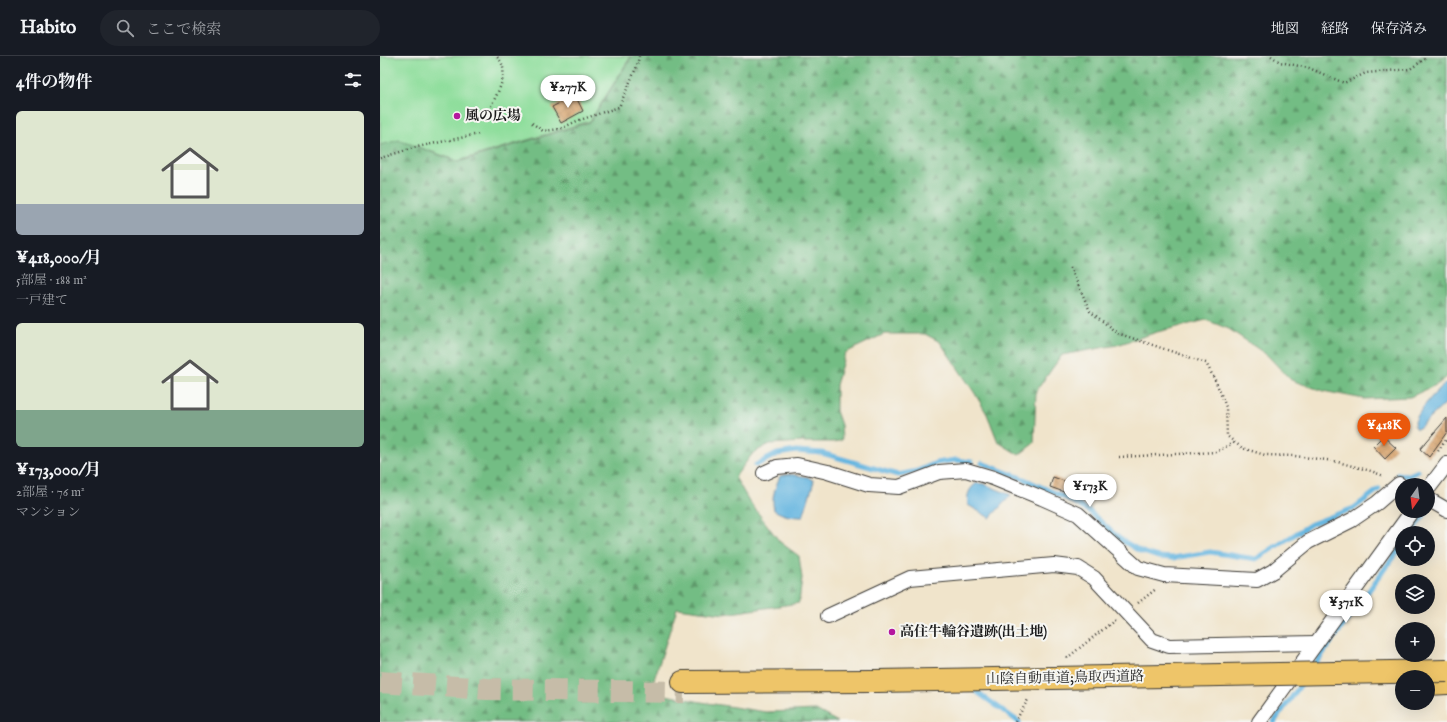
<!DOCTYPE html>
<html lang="ja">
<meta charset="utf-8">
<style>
body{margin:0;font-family:"IM FELL English","Noto Serif JP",serif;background:#20242c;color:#f1f3f6;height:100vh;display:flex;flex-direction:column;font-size:15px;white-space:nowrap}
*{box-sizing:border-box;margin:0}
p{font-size:13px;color:#9ea1a6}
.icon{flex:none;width:22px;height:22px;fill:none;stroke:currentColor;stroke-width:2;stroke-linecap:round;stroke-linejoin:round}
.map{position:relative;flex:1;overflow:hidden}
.sheet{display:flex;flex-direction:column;background:#171b24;width:380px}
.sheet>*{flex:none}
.needle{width:26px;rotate:194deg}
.tools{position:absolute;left:1015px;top:422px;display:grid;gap:8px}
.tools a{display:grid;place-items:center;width:40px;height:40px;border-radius:50%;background:#171b24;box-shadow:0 4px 16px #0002;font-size:20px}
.price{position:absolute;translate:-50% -34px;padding:0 9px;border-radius:14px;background:#fff;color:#222;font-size:13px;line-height:26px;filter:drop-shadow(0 1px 2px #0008)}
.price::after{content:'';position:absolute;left:50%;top:24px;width:12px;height:9px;margin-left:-6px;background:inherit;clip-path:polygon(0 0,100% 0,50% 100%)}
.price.on{background:#ea580c;color:#fff}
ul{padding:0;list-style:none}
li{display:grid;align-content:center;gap:8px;height:212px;padding:0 16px}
li span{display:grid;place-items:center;height:124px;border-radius:6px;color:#555}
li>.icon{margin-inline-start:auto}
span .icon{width:72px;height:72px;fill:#fffc;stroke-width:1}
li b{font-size:17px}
h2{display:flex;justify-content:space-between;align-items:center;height:48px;padding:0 16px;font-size:17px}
header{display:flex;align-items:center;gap:24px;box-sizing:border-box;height:56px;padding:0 20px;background:#171b24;border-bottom:1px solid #363941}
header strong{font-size:19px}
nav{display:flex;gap:22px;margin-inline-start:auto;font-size:14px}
.search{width:280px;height:36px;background:#20242c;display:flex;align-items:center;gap:10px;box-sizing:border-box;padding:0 14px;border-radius:22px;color:#9ea1a6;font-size:15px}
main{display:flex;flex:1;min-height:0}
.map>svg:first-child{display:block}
</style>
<header>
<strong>Habito</strong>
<div class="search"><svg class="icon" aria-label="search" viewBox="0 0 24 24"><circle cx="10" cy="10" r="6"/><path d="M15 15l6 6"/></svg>ここで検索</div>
<nav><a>地図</a><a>経路</a><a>保存済み</a></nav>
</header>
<main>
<section class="sheet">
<h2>4件の物件<svg class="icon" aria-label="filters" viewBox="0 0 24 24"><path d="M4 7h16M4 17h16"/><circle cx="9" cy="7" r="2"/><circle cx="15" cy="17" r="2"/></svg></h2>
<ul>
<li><span style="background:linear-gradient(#dfe7d0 75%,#9aa5b1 0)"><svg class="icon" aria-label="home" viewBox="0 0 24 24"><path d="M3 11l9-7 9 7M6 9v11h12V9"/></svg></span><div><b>¥418,000/月</b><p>5部屋 · 188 m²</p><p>一戸建て</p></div></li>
<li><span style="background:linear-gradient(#dfe7d0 70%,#7fa58c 0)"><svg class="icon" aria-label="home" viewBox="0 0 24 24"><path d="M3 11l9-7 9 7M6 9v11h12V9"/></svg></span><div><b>¥173,000/月</b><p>2部屋 · 76 m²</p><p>マンション</p></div></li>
</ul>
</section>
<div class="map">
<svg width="1067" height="666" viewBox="0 0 1067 666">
<defs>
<pattern id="forest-firs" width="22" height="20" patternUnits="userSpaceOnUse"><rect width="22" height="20" fill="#73bd84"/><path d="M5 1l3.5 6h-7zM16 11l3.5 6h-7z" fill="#5e996b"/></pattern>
<pattern id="building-cross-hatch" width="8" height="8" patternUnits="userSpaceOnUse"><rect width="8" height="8" fill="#d59f66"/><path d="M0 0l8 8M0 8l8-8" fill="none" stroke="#b68858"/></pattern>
</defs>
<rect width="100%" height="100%" fill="#f6f6f2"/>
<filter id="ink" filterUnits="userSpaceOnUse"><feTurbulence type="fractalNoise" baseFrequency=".025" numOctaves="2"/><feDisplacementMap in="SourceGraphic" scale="8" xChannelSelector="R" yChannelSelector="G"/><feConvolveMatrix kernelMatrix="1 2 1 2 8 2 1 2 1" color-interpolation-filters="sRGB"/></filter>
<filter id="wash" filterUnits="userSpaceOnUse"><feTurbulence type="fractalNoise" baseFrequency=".012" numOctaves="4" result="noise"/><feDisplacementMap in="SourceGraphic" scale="16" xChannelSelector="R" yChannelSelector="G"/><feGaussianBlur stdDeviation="0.9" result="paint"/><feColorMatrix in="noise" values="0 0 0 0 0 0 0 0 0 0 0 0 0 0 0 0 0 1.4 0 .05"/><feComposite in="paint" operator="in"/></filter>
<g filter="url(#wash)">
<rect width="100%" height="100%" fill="#f0e4cb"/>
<polygon fill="url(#forest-firs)" stroke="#486c50" points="252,0 1067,0 1067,321 1058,328 1030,341 984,343 943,335 911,324 887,299 849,273 826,264 777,276 737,289 682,299 656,335 654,387 639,399 618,386 607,358 594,336 560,286 545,278 504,278 465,297 456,329 456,355 461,369 462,384 455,386 422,386 390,388 373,397 355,421 369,445 400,486 419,500 422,522 419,547 344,558 297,552 270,636 321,646 386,656 436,654 458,666 0,666 0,89 19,84 78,106 210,66"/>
<polygon fill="#8fde9c" stroke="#567d5c" points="0,0 251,0 210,65 78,105 19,84 0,89"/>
<g fill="#66b6e0" stroke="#41697e">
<path d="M1067,326V346L1039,372L1036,373L1034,370C1036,356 1056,335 1067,326Z"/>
<path d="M409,418L428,421L434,425L423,461C412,461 404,460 394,454C391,442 395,432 400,420Z"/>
<path d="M597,427L604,428L631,439L610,462L588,449C586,440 589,432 597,427Z"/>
</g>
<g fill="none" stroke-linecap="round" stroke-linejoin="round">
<g stroke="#66b6e0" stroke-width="5">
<polyline points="602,407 644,423 688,443 710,456 740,483 760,495 778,501 793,502 830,496 876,503 931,468 974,452 999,433"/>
<polyline points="376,409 397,398 416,395 442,397 518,419 537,415 556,407 576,404 592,406"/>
<polyline points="1018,418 1027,420 1038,415"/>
<polyline points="1031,477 1047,455"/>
<polyline points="933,611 1022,489"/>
<polyline points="590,631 639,666"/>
<polyline points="894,666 924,624"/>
</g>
</g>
<g id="blocks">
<g fill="url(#building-cross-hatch)">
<polygon points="195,39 203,55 181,67 172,51"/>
<polygon points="1067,362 1067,376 1049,401 1040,393"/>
<polygon points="1003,380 1016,392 1005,403 993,390"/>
<polygon points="673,421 698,430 695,440 670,431"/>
</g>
</g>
</g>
<g filter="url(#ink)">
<use href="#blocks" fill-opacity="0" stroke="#3c3a36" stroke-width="1"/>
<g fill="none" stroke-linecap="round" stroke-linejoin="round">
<polyline stroke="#c6bca8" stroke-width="22" stroke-dasharray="22 11" stroke-linecap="butt" points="0,626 107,633 304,636"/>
<g stroke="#3c3a36" stroke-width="16">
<g id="street">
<polyline points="384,417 397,411 417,409 448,416 489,429 519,431 559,416 586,414 613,422 662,442 698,458 758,512 784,519 877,524 893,515 928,486 972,464 997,447 1019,428"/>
<polyline points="1048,433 1067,408"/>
<polyline points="1048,443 1067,454"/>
<polyline points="448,560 530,522 674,509 698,512 714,522 772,584 789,590 936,587"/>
<polyline points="879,666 1032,455"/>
</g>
</g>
<g stroke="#3c3a36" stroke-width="24">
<g id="highway">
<polyline points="303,626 496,625"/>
<polyline points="1048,628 1067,627"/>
</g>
</g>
<g stroke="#3c3a36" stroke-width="2.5" stroke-dasharray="1 3" stroke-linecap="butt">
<polyline points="891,0 900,6 929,12 964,27 986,17 1030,13 1045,3"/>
<path d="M111,50C118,36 132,13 116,0"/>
<polyline points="152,67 163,75 180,73 197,65 239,51 257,10 259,0"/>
<polyline points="0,102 37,91 99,78"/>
<polyline points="690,211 710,255 737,277 826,307 836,326 846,351 847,380 862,392 885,399 915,400 954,405 991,415 1004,420"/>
<polyline points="1058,395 1067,383"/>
<polyline points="739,401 836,396 855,386"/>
<polyline points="758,547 776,533"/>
<polyline points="687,602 735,564"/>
<polyline points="635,666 649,642"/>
</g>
<use href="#street" stroke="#fff" stroke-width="14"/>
<use href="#highway" stroke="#eec569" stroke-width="22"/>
<g stroke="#3c3a36" stroke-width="24" stroke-linecap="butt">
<polyline id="highway-bridge" points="496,625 1067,615"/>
</g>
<use href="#highway-bridge" stroke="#eec569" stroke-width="22"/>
</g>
</g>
<g fill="#b5179e" stroke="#f6f6f2" stroke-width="1.5">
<circle cx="77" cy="60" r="4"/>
<circle cx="512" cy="576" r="4"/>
</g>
<g text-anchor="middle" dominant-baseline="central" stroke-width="4" stroke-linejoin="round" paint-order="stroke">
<g font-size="14" font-weight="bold" fill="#1c1c1c" stroke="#f6f6f2" text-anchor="start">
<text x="85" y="60">風の広場</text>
<text x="520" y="576">高住牛輪谷遺跡(出土地)</text>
</g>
<g font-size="14" fill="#1c1c1c" stroke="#f6f6f2">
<text transform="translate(685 622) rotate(-1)">山陰自動車道;鳥取西道路</text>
</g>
</g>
</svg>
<div class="tools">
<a><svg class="needle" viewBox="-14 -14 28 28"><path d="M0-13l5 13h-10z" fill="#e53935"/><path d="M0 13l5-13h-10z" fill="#9ea1a6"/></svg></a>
<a><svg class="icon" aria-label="locate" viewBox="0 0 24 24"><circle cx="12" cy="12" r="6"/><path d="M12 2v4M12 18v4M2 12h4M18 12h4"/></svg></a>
<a><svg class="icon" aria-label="layers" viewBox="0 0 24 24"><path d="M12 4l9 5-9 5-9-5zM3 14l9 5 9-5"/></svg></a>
<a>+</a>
<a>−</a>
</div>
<b class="price" style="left:188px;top:53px">¥277K</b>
<b class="price on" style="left:1004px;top:391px">¥418K</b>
<b class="price" style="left:710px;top:452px">¥173K</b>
<b class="price" style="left:966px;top:568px">¥371K</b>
</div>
</main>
